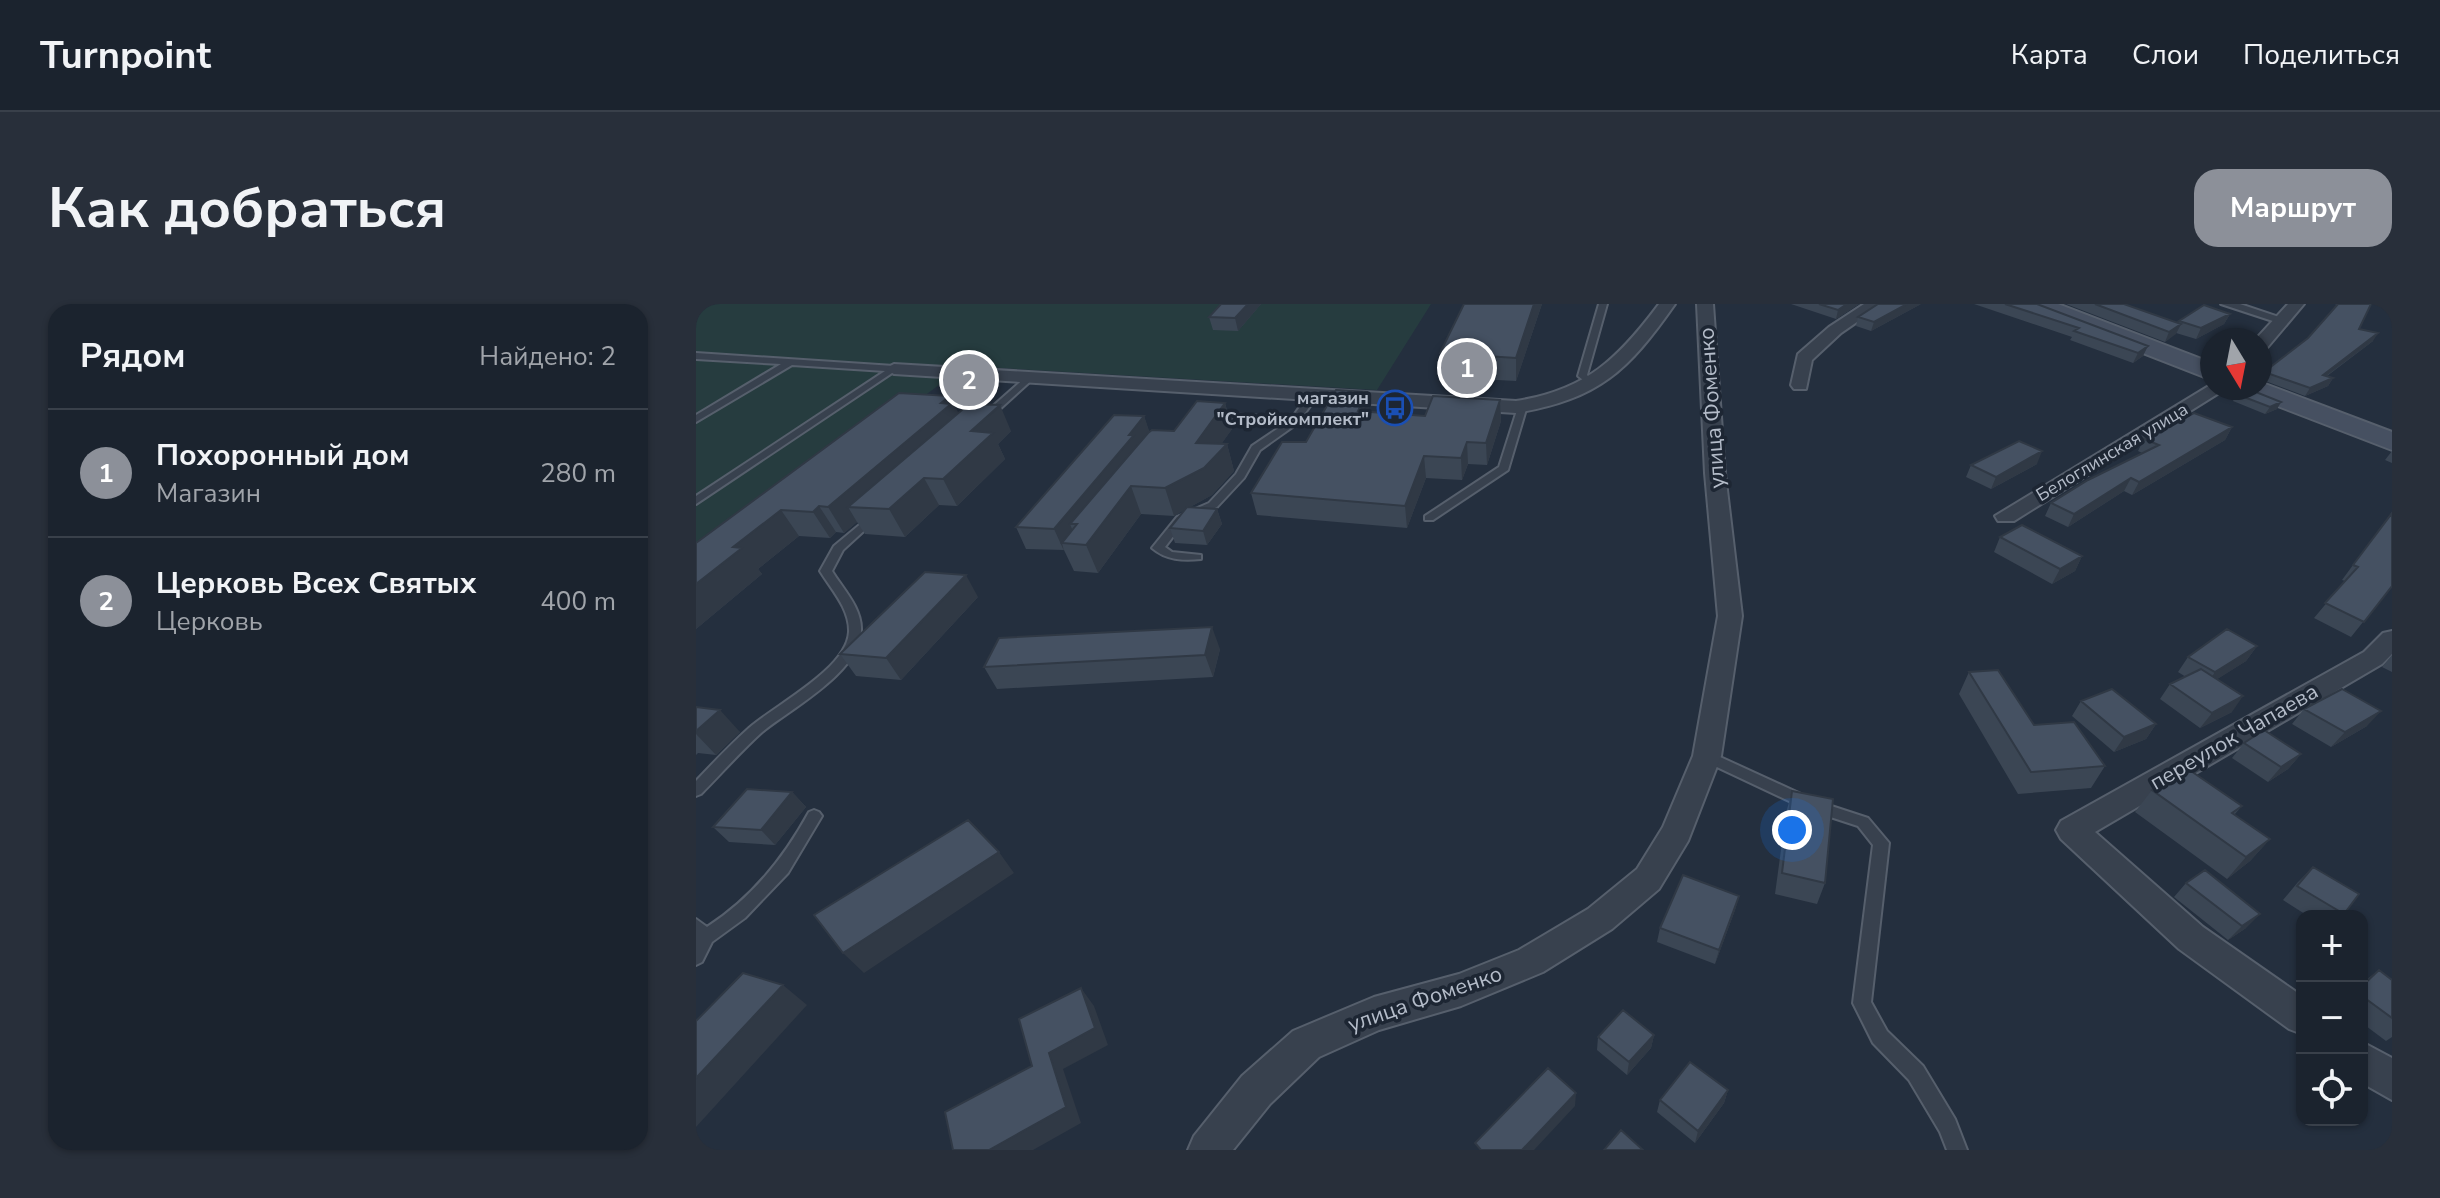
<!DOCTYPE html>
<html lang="ru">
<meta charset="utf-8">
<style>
:root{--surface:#1b232e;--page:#282f3a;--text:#f1f3f6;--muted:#a0a4aa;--line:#39404a;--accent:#8c9099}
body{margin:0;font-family:"Nunito Sans",sans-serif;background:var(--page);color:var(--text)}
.controls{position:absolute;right:24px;bottom:24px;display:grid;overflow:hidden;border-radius:16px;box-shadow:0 2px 6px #0004}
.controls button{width:72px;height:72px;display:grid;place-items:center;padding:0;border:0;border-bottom:2px solid var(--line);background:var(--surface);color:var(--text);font:40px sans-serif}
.compass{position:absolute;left:1504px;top:24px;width:72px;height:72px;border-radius:50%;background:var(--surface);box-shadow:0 2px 6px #0004;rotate:170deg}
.you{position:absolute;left:1096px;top:526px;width:28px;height:28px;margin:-20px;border:6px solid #fff;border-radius:50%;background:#1a73e8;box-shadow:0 0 0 12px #1a73e833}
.badge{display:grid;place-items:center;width:52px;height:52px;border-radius:50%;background:var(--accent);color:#fff;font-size:26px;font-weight:700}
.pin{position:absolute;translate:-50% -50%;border:4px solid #fff;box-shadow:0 2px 8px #0006}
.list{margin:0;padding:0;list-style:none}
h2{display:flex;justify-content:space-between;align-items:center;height:104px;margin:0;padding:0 32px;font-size:34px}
h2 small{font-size:26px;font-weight:400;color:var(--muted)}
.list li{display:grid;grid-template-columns:52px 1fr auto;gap:24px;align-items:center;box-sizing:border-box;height:128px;padding:0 32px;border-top:2px solid var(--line)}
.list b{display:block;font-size:30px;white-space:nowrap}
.list p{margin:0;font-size:26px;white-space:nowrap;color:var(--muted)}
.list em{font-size:26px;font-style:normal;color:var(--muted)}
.icon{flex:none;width:44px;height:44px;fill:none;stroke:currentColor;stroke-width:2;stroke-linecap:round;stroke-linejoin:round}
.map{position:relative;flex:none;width:1696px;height:846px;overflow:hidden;border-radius:24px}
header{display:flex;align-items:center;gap:48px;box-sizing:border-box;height:112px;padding:0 40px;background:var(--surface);border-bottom:2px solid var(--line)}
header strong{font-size:38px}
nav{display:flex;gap:44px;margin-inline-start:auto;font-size:28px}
.intro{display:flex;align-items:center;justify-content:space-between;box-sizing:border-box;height:192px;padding:0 48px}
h1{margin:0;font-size:56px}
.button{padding:20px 36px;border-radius:24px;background:var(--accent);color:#fff;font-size:28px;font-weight:700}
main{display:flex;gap:48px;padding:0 48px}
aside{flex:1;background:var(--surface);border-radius:24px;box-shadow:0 2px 6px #0004}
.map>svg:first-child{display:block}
</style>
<header>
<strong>Turnpoint</strong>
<nav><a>Карта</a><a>Слои</a><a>Поделиться</a></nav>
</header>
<div class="intro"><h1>Как добраться</h1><a class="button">Маршрут</a></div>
<main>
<aside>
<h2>Рядом<small>Найдено: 2</small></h2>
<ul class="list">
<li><span class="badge">1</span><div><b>Похоронный дом</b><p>Магазин</p></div><em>280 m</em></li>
<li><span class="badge">2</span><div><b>Церковь Всех Святых</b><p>Церковь</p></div><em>400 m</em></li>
</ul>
</aside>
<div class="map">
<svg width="1696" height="846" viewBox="0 0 1696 846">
<rect width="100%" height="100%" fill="#242f3e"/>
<path fill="#263c3f" d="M0,0H735L681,86L269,62L0,259Z"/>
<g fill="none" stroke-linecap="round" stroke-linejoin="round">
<g stroke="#565f6c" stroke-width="4">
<path id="service" d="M903,0H911L891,71L900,80L896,83L882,72Z
M0,49L198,62L202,65L0,200V192L189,67L96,61L0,118V111L85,60L0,55Z
M331,72L338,74L294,114H288V110Z
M616,89L621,92L602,119L564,146L548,174L521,203L489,217L469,243L476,248L505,251V255C487,257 470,256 456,244L481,213L513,199L540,170L556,142L590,119L523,114L520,113V109L596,114L613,90Z
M823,100L831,102L812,166L737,216H729V212L803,163Z
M179,208L183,209V213L147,246L136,267C147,285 166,304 165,326C165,368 94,405 65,429C44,448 25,470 5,490L0,492V477C17,459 34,441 53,424C79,401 151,365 153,328C154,305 135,285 124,267L138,242Z
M1011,447L1120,497L1172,514L1193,539L1175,698L1191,727L1227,762L1259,815L1271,846H1251L1244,828L1213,776L1177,739L1157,699L1177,541L1162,522L1110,505L1006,456L1004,452L1006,448Z
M118,506L123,508L126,512L92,569L49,614L16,638L6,658L0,661V615L11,623C56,594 88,554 113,508Z"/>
</g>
<g stroke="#565f6c" stroke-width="4">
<path id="pedestrian" d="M1525,0H1544L1592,16L1586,20Z"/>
</g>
<g stroke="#565f6c" stroke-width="4">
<path id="minor" d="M963,0H979C932,67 903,95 820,109L198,70L189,65L198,60L820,97C890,86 922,55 963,0Z
M1001,0H1017L1029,169L1046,312L1025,452L992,537L963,585L916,625L847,668L765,702L683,726L623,753L574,800L537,846H492L498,832L546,772L597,727L678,693L763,670L823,646L892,605L941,565L967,523L997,452L1022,312L1009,169Z
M1168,0H1187L1145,29L1116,56L1110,85H1098L1095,81L1102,50L1133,23Z
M1592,0H1608L1570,45L1564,46V36H1559Z
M1516,80V84H1531L1318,217H1302L1299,212Z
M1696,327V350L1686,360L1399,528L1507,623L1606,692V730L1593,725L1483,645L1365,535L1360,526L1365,517L1668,348L1687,329Z
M1666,738L1696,754V796L1666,779Z"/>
</g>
<g stroke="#565f6c" stroke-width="4">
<path id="secondary" d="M1331,0H1362L1516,59V76L1334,5Z
M1564,78L1696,128V146L1548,89L1544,84H1564Z"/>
</g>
<use href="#service" fill="#38414e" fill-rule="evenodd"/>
<use href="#pedestrian" fill="#38414e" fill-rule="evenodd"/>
<use href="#minor" fill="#38414e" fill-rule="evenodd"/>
<use href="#secondary" fill="#465061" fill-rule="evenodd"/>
</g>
<path fill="#3b4654" d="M525,0H565L542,27L517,26L513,13Z
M768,0H846L820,77L746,73L744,49Z
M1095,0H1163L1140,15Z
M1225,0L1175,27L1160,22L1162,13Z
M1278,0H1341L1447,52L1437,59L1374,36L1376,33Z
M1370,0H1428L1482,19L1483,17L1534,10L1528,20L1500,35L1480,29L1469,38Z
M1639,0H1675L1663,25L1677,37L1631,72L1637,74L1632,82L1609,92L1564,75L1568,68L1612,34L1641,1Z
M1540,90L1585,98L1581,105L1569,110L1537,97Z
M804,96L805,117L791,161L772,160L766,176L730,174L711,224L561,211L555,189L610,138L674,108L729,112Z
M529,99L536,125L525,140H531L538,167L516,191L494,203L521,205L526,220L511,241L479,239L474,224L488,206L478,212L445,210L402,269L378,267L368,246L330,245L320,223L448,112L453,128L478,127Z
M262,109L315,127L302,140L309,155L261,202L243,201L209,233L169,230L161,218L148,229L140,228L134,234L103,232L62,265L66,270L0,325V239Z
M1536,123L1529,136L1436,191L1428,187L1372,223L1349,212L1355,199L1446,149L1442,147L1448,135Z
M1696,147V159L1689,156Z
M1341,160L1295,185L1270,173L1275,161Z
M1696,208V282L1655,333L1618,314L1649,277L1646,276Z
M1304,233L1386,252L1379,267L1356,280L1298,248Z
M282,293L205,376L160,372L144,350Z
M1561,342L1550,357L1521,375L1536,408L1504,424L1464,395L1474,380L1490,373L1482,368L1492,353Z
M524,345L517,373L301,385L288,363Z
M1696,351V368L1686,363Z
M1273,368L1338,421L1409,462L1395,484L1322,490L1263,390Z
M1385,397L1460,420L1450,435L1418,448L1376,412Z
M0,403L44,428L20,451L2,449L0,451Z
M1608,405L1671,422L1635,443L1596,420Z
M1548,439L1605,450L1592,465L1572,478L1536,454Z
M1456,486L1546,502L1538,511L1574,535L1554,557L1531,575L1439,508Z
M1096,487L1129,579L1121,600L1079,590L1090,509Z
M96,488L110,503L79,541L33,538L17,523Z
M1617,563L1648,610L1646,612H1612L1587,596L1602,578Z
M1490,579L1550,624L1532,636L1478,593Z
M1043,592L1039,606L1019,660L961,638L964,624Z
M1683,666L1696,676V733L1690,737L1666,719V679Z
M958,731L955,744L931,771L901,746L902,733Z
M1032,786L1028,799L999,839L961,808L964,796Z"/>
<path fill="#303945" d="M552,0H565L542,27L539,14Z
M838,0H846L820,77V54Z
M1151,0H1163L1140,15L1142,6Z
M1211,0H1225L1175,27L1178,18Z
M1534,10L1528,20L1500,35L1505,24Z
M1485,20L1480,30L1469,38L1473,28Z
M1682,29L1677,37L1622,78L1627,71Z
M1452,42L1447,52L1437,59L1442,49Z
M1637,74L1632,82L1609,92L1614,84Z
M671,88L674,109L662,107Z
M254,92L266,116L152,203L161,218L148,229L132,203Z
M804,96L805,117L791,161L790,139Z
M1585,98L1581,105L1569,110L1574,103Z
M529,99L536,125L510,162L531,140L538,167L516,191L478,212L469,184Z
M304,101L315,127L302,140L309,155L261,202L247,175L275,127Z
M448,112L455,132L381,220H374L379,232L366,239L368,247L358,225Z
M1536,123L1529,136L1436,191L1443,178Z
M771,138L772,160L766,176L765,154Z
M1346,147L1341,160L1295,185L1300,173Z
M728,152L730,174L711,224L709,202Z
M228,174L243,201L209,233L193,205Z
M1435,174L1428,187L1372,223L1378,210Z
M435,182L445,210L402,269L390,241Z
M123,202L140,228L134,234L117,208Z
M521,205L526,220L511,241L507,227Z
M85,206L103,232L62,265L66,270L0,325V280L37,243Z
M1386,252L1379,267L1356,280L1364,265Z
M270,271L282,293L205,376L190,354Z
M516,323L524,345L517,373L509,351Z
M1561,342L1550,357L1509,383L1519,368Z
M1547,392L1536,408L1504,424L1516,409Z
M24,406L44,428L20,451L0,430V427Z
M1685,407L1671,422L1635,443L1649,428Z
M1460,420L1450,435L1418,448L1428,433Z
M1605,450L1592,465L1572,478L1585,463Z
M96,488L110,503L79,541L65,526Z
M1574,535L1554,557L1531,575L1550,553Z
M303,548L318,569L168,669L147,649Z
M1043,592L1039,606L1019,660L1023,646Z
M1564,610L1550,624L1532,636L1546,622Z
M87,681L111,701L0,823V774Z
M385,684L398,702L412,741L367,765L385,819L337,846H293L353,749Z
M958,731L955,744L931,771L933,758Z
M1032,786L1028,799L999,839L1002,827Z
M880,789L879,802L838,846H826Z"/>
<path fill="#455162" stroke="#303945" stroke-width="2" d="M525,0H552L539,14L513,13Z
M768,0H838L820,54L744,49Z
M1123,0H1151L1142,6Z
M1182,0H1211L1178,18L1162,13Z
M1309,0H1341L1452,42L1442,49L1378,27L1383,24Z
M1399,0H1428L1485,20L1473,28Z
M1642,0H1675L1663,25L1682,29L1627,71L1637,74L1614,84L1568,68L1612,34Z
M1508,1L1534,10L1505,24L1483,17Z
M1548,84H1550L1585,98L1574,103L1540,90Z
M640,86L671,88L662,107L729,112L737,92L804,96L790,139L771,138L765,154L728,152L709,202L555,189L586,138H610Z
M203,89L254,92L245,99L255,100L132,203L123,202L117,208L85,206L37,243L46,244L0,280V239Z
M501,97L529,99L500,139L531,140L508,164L469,184L435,182L390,241L366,239L381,220H374L452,129L456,126L478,127Z
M273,100L304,101L275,127L297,129L247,175L228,174L193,205L152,203Z
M1498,109L1536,123L1443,178L1435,174L1378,210L1355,199L1392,176L1463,141L1448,135Z
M418,111L448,112L433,131H438L358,225L320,223Z
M1323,137L1346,147L1300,173L1275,161Z
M491,203L521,205L507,227L474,224Z
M1696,209V282L1668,318L1629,299L1662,263L1657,261Z
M1326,221L1386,252L1364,265L1304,233Z
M229,268L270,271L190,354L144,350Z
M516,323L509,351L288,363L303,334Z
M1531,325L1561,342L1519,368L1492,353Z
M1505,365L1547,392L1516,409L1474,380Z
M1302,366L1338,421L1378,418L1409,462L1335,468L1273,368Z
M1416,385L1460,420L1428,433L1385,397Z
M1646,385L1685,407L1649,428L1608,405Z
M0,403L24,406L0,427Z
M1568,426L1605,450L1585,463L1548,439Z
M1492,465L1546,502L1536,509L1574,535L1550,553L1456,486Z
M51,485L96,488L65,526L17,523Z
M1096,487L1137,495L1129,579L1086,569Z
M272,516L303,548L147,649L118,611Z
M1617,563L1663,590L1648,610L1601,582Z
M1509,566L1564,610L1546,622L1490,579Z
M987,571L1043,592L1023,646L964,624Z
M1683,666L1696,676V714L1666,692V682Z
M47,669L87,681L0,774V717Z
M385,684L399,724L353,749L370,803L293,846H257L249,808L336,762L323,715Z
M927,706L958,731L933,758L902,733Z
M994,758L1032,786L1002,827L964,796Z
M852,764L880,789L826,846H785L779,839Z
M925,826L947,846H908Z"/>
<defs>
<g id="bus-ring" transform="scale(1.8)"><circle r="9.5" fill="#1d2633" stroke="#1a4fb4" stroke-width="1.5"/><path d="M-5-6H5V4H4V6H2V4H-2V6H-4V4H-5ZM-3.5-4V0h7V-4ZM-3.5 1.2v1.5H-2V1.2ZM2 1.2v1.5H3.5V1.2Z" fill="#1a4fb4"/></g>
</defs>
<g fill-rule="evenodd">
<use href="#bus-ring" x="699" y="104"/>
</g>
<g text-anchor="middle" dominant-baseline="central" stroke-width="7" stroke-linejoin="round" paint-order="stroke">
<g font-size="18" font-weight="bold" fill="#b4bcc9" stroke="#1d2633" text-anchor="end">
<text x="673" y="94">магазин<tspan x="673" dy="21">"Стройкомплект"</tspan></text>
</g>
<g font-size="18" fill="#b4bcc9" stroke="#1d2633">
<text transform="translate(1416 148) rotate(-31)">Белоглинская улица</text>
</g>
<g font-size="22" fill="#b4bcc9" stroke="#1d2633">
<text transform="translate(1016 104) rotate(-94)">улица Фоменко</text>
<text transform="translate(1538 433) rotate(-30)">переулок Чапаева</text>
<text transform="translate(729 695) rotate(-19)">улица Фоменко</text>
</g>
</g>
</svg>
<div class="controls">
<button>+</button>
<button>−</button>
<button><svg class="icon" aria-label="locate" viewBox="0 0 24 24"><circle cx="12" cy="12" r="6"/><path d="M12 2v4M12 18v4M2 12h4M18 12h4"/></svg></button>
</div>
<svg class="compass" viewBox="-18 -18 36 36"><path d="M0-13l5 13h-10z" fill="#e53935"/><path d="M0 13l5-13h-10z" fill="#a0a4aa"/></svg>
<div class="you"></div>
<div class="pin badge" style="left:771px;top:64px">1</div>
<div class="pin badge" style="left:273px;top:76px">2</div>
</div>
</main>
